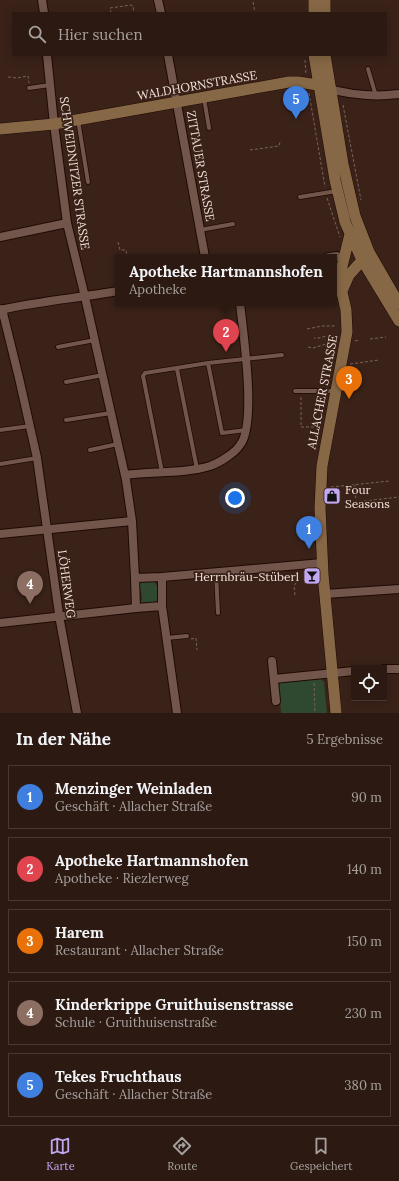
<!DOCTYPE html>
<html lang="de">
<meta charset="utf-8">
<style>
:root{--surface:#2c1a12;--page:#382720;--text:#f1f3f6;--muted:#a6a19f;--line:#483832;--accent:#c1a8f3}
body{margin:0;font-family:Lora,serif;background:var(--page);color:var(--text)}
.controls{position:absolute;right:12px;bottom:12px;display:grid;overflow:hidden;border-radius:0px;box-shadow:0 2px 10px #0003}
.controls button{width:36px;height:36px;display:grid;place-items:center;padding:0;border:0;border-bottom:1px solid var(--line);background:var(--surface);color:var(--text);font:20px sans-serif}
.you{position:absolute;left:235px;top:498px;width:14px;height:14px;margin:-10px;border:3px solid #fff;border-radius:50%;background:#1a73e8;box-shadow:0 0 0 6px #1a73e833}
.badge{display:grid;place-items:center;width:26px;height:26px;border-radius:50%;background:var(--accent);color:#fff;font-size:13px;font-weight:700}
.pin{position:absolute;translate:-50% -33px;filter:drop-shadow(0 1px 2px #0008)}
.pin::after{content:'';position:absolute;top:21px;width:14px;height:12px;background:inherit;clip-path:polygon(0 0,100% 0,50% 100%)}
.popup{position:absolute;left:115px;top:254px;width:222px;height:52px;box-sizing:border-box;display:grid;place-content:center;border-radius:0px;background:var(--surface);filter:drop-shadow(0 1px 3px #0005);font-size:13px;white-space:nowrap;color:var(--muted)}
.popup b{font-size:15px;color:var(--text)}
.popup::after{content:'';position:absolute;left:50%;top:100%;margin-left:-8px;border:8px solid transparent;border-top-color:var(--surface)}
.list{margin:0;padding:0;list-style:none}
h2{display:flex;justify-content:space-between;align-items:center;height:52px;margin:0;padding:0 16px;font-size:17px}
h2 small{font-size:13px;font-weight:400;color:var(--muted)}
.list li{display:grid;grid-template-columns:26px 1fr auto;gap:12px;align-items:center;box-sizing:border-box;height:64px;margin:0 8px 8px;padding:0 8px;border:1px solid var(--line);border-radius:0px}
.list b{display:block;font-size:15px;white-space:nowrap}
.list p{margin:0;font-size:13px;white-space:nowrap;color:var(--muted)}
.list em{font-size:13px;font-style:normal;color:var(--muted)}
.icon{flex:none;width:22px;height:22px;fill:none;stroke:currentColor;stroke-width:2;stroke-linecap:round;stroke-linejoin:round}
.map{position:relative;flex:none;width:399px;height:713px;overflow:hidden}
.search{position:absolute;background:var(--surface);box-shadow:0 2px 10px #0003;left:12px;right:12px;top:12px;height:44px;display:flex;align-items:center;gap:10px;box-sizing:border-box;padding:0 14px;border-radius:0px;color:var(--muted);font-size:15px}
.sheet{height:412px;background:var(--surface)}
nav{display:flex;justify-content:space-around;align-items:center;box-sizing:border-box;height:56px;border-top:1px solid var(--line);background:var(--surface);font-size:11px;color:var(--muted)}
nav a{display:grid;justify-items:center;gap:2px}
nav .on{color:var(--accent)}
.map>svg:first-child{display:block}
</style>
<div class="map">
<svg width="399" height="713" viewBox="0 0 399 713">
<rect width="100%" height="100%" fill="#3a2218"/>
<path fill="#2f4830" d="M151,580L154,581L157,586L158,600L154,603L141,604V601L142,599L141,591L140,589L139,582Z
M321,679L324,682L327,713H281L279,687L280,683L283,682Z"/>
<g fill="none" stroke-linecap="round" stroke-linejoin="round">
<g stroke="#200a04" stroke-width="5.5">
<path id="lane" d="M368,69L376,96
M29,88L50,85
M204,98L209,128
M78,120L88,182
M300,197L337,191
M200,230L233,224
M58,347L95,340
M208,363L222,433L246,430
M177,369L197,469
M66,382L103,375
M295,391H336
M66,420L111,413
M0,430L30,426
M90,450L118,444
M0,464L37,458
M162,472L143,376L145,373L208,363L282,355
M216,572L218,613
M167,638L187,636"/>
</g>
<g stroke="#200a04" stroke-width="10">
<path id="street" d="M42,0L44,13
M158,0L161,13
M47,55L54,124L67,223L85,297L126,480L132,521L135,578
M168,55L205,257
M326,88C350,95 375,97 399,94
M0,237L67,223
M329,257L337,256L343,259
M2,309L19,378L37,458L60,621L77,713
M0,310C39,301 79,298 118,291
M125,475C152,471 184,474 210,466C219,463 235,453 240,445C257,424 243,332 240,303
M0,534L132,521
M162,577L322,563
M325,594L399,589
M162,606L136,608L135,578L162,577V606L177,713
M0,623L136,608
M272,661L276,701
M384,669H399
M274,679L354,671"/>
</g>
<g stroke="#200a04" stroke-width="12">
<path id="secondary" d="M314,13V0
M325,13V0
M314,55L335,180L345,222L362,260L399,321
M325,55L343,164L355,216L369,252L399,304
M0,129L54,124L289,82H298L318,85
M342,291L349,275L366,256
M336,713L323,574L320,508L322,466L347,332L346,310L339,279L350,234"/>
</g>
<path stroke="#78625a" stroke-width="1" stroke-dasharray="3 2" stroke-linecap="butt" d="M253,2L255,13
M111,13L110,8L131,5L133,6L134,13
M305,60L306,74
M8,77L17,78L28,76L29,83
M309,93L325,187
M343,105L361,200
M250,150L279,146L280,142
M327,198L340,237
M118,242L120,250H126L127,257
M307,329L322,326H334V324
M370,339L386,337
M355,341L360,340
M308,347L313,348L333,342L332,335C326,335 321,339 314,338
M350,364L379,360
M301,397V427H320
M355,485L356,502L399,497
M331,487L390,481
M295,595L294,586L298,580V573
M191,639L196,638L197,650
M314,683L315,713"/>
<use href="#lane" stroke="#72564b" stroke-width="4"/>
<use href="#street" stroke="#72564b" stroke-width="8"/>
<use href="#secondary" stroke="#876846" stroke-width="11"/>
</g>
<defs>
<g id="shop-square" transform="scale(0.9)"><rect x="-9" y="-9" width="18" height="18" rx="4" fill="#c1a8f3" stroke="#3a2218"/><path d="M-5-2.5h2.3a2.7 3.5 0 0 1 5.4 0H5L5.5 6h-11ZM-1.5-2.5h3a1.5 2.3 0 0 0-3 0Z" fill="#111"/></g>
<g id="bar-square" transform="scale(0.9)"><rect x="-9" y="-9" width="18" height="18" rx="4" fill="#c1a8f3" stroke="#3a2218"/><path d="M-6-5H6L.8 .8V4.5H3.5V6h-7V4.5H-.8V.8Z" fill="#111"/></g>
</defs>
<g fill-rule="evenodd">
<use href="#shop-square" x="332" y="496"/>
<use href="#bar-square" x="312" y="576"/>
</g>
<g text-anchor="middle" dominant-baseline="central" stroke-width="3.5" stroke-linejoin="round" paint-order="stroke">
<g font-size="12" fill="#f2e1db" stroke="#3a2218">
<text transform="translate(197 85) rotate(-10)">WALDHORNSTRASSE</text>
<text transform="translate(201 166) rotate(80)">ZITTAUER STRASSE</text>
<text transform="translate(75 173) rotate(82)">SCHWEIDNITZER STRASSE</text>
<text transform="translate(322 392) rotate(-79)">ALLACHER STRASSE</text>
<text transform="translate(67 584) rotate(82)">LÖHERWEG</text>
</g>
<g font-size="12" fill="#f2e1db" stroke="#3a2218" text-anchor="start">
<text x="345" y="489">Four<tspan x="345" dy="14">Seasons</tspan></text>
<text x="299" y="576" text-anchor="end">Herrnbräu-Stüberl</text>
</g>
</g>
</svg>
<div class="controls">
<button><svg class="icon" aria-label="locate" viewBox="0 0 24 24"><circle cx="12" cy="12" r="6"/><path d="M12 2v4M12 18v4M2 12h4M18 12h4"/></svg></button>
</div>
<div class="you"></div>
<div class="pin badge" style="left:309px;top:549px;background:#3f7fe0">1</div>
<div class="pin badge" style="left:226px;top:352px;background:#e0444e">2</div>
<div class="popup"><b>Apotheke Hartmannshofen</b>Apotheke</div>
<div class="pin badge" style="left:349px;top:399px;background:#e8710a">3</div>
<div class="pin badge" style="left:30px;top:604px;background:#8d6e63">4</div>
<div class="pin badge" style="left:296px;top:119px;background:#3f7fe0">5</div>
<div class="search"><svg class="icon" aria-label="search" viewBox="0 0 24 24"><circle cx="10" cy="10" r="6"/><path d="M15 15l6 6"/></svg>Hier suchen</div>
</div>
<section class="sheet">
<h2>In der Nähe<small>5 Ergebnisse</small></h2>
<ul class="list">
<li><span class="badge" style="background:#3f7fe0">1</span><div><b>Menzinger Weinladen</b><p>Geschäft · Allacher Straße</p></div><em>90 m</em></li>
<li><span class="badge" style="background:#e0444e">2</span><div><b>Apotheke Hartmannshofen</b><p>Apotheke · Riezlerweg</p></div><em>140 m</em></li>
<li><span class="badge" style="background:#e8710a">3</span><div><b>Harem</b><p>Restaurant · Allacher Straße</p></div><em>150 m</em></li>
<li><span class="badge" style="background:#8d6e63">4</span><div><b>Kinderkrippe Gruithuisenstrasse</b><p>Schule · Gruithuisenstraße</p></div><em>230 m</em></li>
<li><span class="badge" style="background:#3f7fe0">5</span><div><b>Tekes Fruchthaus</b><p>Geschäft · Allacher Straße</p></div><em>380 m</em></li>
</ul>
</section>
<nav>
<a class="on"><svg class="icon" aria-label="map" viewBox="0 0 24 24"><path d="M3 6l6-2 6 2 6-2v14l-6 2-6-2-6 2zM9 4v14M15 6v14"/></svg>Karte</a>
<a><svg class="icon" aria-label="directions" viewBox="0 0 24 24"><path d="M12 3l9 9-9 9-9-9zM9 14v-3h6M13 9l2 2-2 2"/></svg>Route</a>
<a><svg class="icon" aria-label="saved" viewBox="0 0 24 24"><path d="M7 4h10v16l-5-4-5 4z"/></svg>Gespeichert</a>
</nav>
